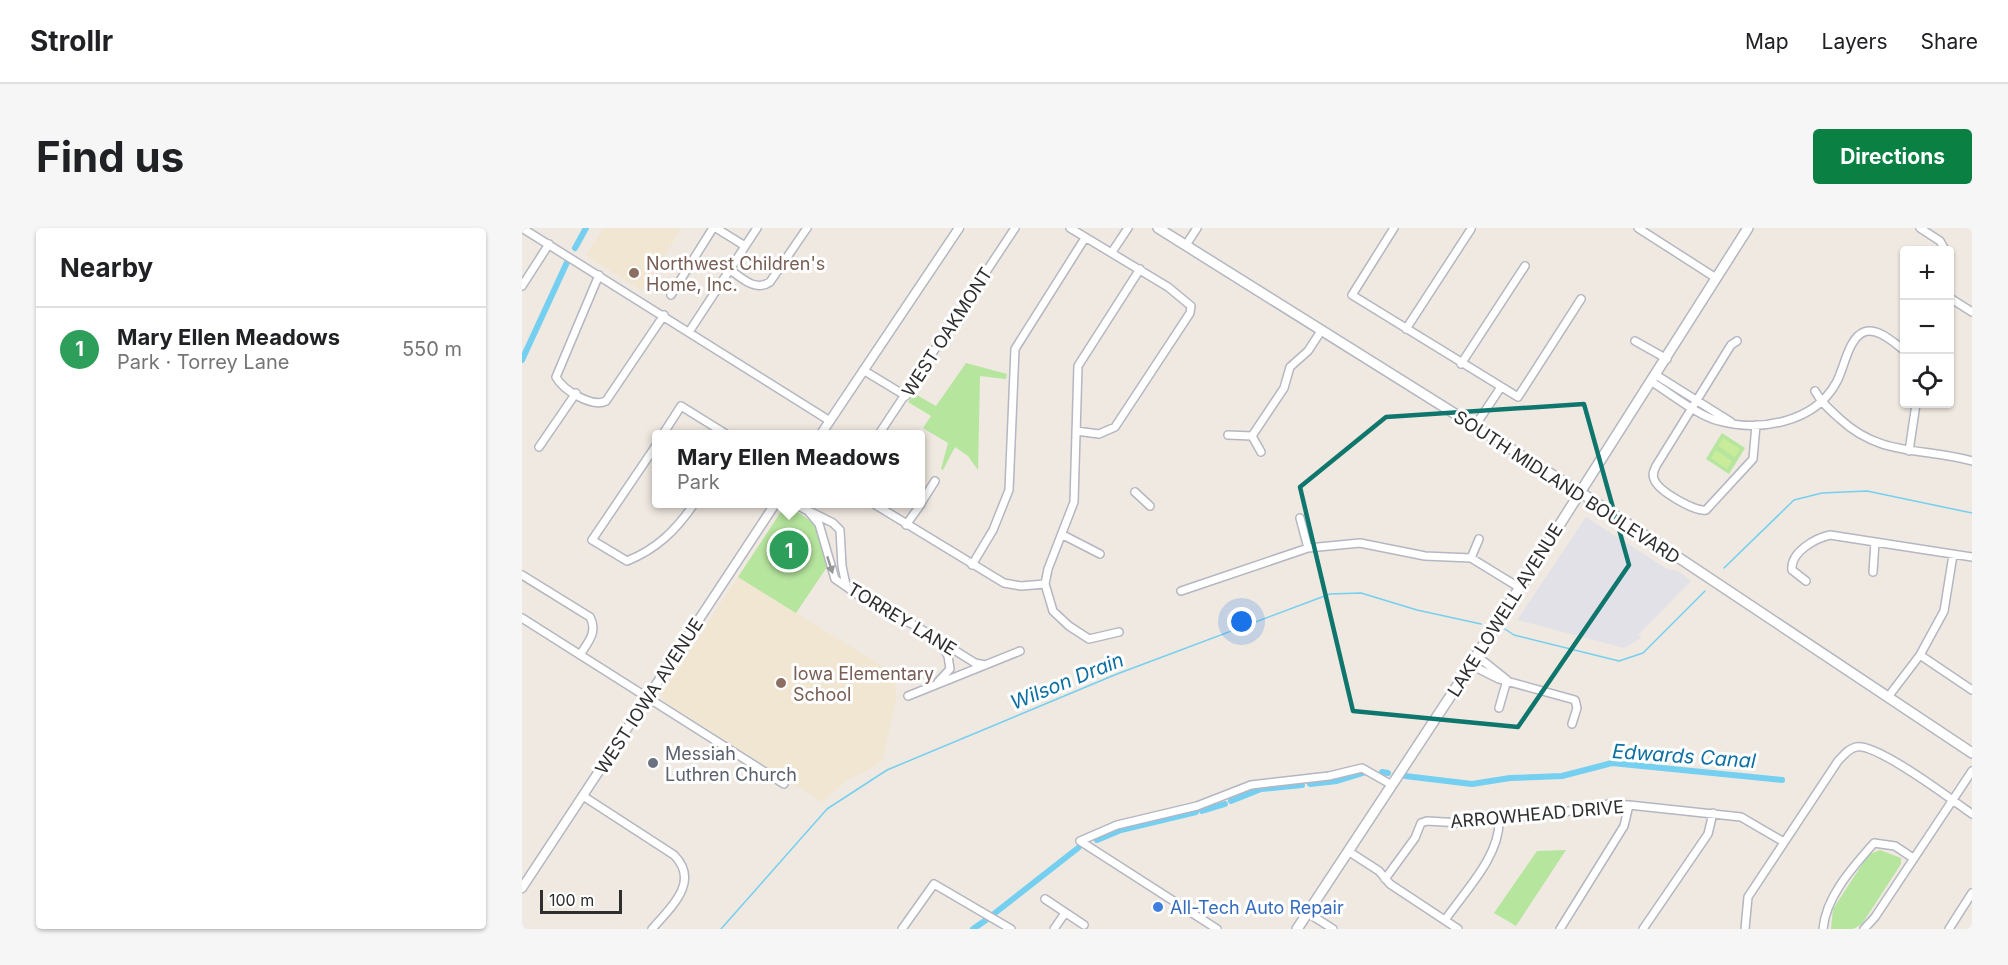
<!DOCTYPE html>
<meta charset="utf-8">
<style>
:root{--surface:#fff;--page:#f6f6f6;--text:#202124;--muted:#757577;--line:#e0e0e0;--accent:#0b8043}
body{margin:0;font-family:Inter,sans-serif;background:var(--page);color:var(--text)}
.controls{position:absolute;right:18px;top:18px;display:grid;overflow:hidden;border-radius:6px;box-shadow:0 2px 4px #0004}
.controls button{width:54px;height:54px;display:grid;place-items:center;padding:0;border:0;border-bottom:2px solid var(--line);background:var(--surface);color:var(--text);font:30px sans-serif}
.scale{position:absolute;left:18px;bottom:15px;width:82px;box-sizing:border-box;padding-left:6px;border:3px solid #2e2e2e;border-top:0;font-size:16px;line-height:21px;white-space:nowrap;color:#2e2e2e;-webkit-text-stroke:4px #fff;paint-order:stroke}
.you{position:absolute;left:720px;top:394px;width:21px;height:21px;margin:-15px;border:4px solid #fff;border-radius:50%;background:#1a73e8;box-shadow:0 0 0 9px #1a73e833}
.badge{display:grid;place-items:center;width:39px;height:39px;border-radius:50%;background:var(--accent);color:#fff;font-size:20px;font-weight:700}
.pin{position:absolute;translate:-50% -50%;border:3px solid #fff;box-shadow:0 2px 6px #0006}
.popup{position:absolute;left:130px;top:202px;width:273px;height:78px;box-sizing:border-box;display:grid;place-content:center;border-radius:6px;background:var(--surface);filter:drop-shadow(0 2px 4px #0005);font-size:20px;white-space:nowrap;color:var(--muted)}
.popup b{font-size:22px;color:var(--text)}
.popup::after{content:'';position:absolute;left:50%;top:100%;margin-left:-12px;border:12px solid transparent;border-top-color:var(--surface)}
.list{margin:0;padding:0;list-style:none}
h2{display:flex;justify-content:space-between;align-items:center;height:78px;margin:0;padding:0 24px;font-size:26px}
h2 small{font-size:20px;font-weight:400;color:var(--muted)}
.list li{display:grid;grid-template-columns:39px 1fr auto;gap:18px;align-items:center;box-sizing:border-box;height:84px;padding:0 24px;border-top:2px solid var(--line)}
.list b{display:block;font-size:22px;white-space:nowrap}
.list p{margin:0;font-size:20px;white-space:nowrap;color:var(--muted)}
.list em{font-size:20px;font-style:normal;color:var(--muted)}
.icon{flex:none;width:33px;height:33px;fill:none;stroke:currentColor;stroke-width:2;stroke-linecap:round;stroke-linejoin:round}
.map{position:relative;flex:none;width:1450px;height:701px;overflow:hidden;border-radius:6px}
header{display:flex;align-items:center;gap:36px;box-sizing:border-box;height:84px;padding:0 30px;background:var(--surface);border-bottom:2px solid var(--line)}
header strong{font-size:28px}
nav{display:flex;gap:33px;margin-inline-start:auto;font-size:21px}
.intro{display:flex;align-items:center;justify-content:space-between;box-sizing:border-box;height:144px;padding:0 36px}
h1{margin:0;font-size:42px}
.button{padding:15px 27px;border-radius:6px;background:var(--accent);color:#fff;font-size:21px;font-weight:700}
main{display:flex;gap:36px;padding:0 36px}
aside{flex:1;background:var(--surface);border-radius:6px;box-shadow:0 2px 4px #0004}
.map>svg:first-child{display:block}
</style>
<header>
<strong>Strollr</strong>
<nav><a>Map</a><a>Layers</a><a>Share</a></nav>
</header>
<div class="intro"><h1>Find us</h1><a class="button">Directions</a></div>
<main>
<aside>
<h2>Nearby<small></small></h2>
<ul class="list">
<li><span class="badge" style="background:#2e9e5b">1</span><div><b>Mary Ellen Meadows</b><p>Park · Torrey Lane</p></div><em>550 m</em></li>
</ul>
</aside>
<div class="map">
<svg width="1450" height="701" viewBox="0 0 1450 701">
<rect width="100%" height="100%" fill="#efe9e1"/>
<path fill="#e3e1e8" d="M1064,289L1145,341L1156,343L1169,353L1116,407L1120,410L1102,420L995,392Z"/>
<path fill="#f0e6d1" d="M81,0H160L120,63L64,27Z
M216,349L373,446L374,470L361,532L348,541L327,551L300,574L140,472V465Z"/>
<path fill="#b6e59e" d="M444,135L485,146L484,151L458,148L456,242L446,228L433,219L421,242L419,241L426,215L401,200L409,188L386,174L393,166L414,178Z
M1200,205L1223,220L1207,246L1184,231Z
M264,276L293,296L305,339L274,385L216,349Z
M1044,622L994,698L972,685L1015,623Z
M1358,622L1379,630V636L1340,696L1331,701H1309L1311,681L1343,632L1348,626Z"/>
<path fill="#c9ec9a" d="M1201,210L1218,221L1213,229L1196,218Z
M1194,222L1210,233L1205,241L1189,230Z"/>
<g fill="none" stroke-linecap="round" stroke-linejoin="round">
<path stroke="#75cff0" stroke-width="1.5" d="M1202,340L1272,272L1300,265L1345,263L1450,285
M983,401L992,407L1097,433L1121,425L1183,363
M199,701L305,581L365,542L595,446L808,366L839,365L895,382L959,396"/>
<path stroke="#75cff0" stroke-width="6" d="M53,20L64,0
M0,132L47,30
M860,544L866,545
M883,548L950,556L988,550L1040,548L1090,535L1260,552
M788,556L815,553L841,545
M709,573L739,561L780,557
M680,583L703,576
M575,612L599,602L674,584
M473,685L556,620
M451,701L464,692"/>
<g stroke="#b4b7c1" stroke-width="10">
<path id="minor" d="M0,0L308,193
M194,0L223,18
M548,0L646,59L669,78L668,85L593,199L577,206L554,203
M872,0L830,67L996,169L1059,71
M1116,0L1194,50
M1398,0L1418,13L1423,22
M664,17L675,0
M590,24L606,0
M207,41C220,50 233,64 248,54L285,0
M77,47L34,149C41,162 70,180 84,173L142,87
M0,58L27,16
M149,67L191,0
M1428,70L1450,84
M884,101L949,1
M167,104L235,0
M1113,113L1145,131
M1215,113L1209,117L1134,238C1132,242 1130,246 1132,251C1136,263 1173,284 1184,282L1231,231L1234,197
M939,136L1003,38
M341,142L384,168
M1134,147L1209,194
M1130,154C1148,165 1176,188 1197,193C1237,204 1292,195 1314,155C1322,142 1326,110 1342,104C1356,99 1372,115 1382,122
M1293,163C1299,174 1308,182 1318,191C1359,229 1400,219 1450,233
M953,198L979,159
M141,206L159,178L204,206
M357,206L493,0
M706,207L730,208
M730,208L762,160L768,139L786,123L799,103
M730,208L739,224
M135,216L70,312L105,333C135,321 154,302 172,276
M17,219L54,165
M1387,223L1394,176
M613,264L628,278
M399,275L413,253
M273,276L286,283L297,296L313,351L349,376L394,398L453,435L463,437
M352,276L482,355L499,358L523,356
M289,284L311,295L318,302L320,338L324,357
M778,290L786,320
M384,297L399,276
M541,307L578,326
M949,330L957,311
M450,337L471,302L487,262L493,121L563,10
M1351,344L1353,314
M0,347L68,389C76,404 66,414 58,427
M1284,353L1270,342C1268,324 1294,310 1308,307L1450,329
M659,363L786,320L838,315L903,328L949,330L998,360
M0,390L262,556
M597,404L567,411L547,398L531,383L523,356L526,341L552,274L556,138L618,41
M1398,427L1450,462
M955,428L985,452
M949,437L977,451L1053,472L1055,480L1050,496
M416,454L428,441L426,428L418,415
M386,468L498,423
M1366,469L1398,427L1422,383L1431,327
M977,480L985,452
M61,568L152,627C179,654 148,680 130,701
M826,623L857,643L868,656L936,701
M863,651L893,610L899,595L905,593L939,595L1042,584L1087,576L1107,577L1219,589L1262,614
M523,671L562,697
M786,685L811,701
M923,692C943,663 979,627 977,591
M380,701L412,656L489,701
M532,701L543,685
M695,701L558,613L595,597L675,578L729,557L807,548L840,540L870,557
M1038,701L1102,598L1107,577
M1121,701L1186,606L1191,585
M1223,701L1226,669L1316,533C1322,527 1326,521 1334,519C1354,514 1430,572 1450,586
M1301,701C1304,668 1331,639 1352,615L1373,618L1391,630
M1342,701L1353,689L1450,543
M1427,701L1450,665"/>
</g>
<g stroke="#b4b7c1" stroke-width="11">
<path id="tertiary" d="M299,206L437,0
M0,660L253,276"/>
</g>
<g stroke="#b4b7c1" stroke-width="12">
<path id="secondary" d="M636,0L1058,264L1450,525
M775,701L939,452L1226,0"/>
</g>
<use href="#minor" stroke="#fff" stroke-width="7"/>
<use href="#tertiary" stroke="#fff" stroke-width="8"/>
<use href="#secondary" stroke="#fff" stroke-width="9"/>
</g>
<defs><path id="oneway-solid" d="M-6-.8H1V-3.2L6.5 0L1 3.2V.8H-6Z" transform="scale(1.5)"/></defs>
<use fill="#969696" href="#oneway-solid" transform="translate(308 337) rotate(72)"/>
<path fill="none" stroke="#0f766e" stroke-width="4.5" stroke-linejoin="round" d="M1062,176L1107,337L996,499L831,483L778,259L864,189Z"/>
<g fill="#8d6e63" stroke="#fff" stroke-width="2">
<circle cx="112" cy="45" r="6"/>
<circle cx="259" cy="455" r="6"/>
</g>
<circle fill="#6b7280" stroke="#fff" stroke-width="2" cx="131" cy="535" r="6"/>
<circle fill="#3f7fe0" stroke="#fff" stroke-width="2" cx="636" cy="679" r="6"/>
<g text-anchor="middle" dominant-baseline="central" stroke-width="6" stroke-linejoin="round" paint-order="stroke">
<g font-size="18" fill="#785e54" stroke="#fff" text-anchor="start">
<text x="124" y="35">Northwest Children's<tspan x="124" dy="21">Home, Inc.</tspan></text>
<text x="271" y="445">Iowa Elementary<tspan x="271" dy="21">School</tspan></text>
</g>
<g font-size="18" fill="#2e2e2e" stroke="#fff">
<text transform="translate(425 104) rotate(-57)">WEST OAKMONT</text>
<text transform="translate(1045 259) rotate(33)">SOUTH MIDLAND BOULEVARD</text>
<text transform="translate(983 382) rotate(-58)">LAKE LOWELL AVENUE</text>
<text transform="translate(380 391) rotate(31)">TORREY LANE</text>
<text transform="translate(127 468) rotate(-57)">WEST IOWA AVENUE</text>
<text transform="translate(1015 586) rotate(-5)">ARROWHEAD DRIVE</text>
</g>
<g font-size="18" fill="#5b616d" stroke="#fff" text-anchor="start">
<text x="143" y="525">Messiah<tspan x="143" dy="21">Luthren Church</tspan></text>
</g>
<g font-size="18" fill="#366cbe" stroke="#fff" text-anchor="start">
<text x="648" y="679">All-Tech Auto Repair</text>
</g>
<g font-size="20" font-style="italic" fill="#0d6fa3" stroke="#fff">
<text transform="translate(545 453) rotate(-22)">Wilson Drain</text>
<text transform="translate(1162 528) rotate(4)">Edwards Canal</text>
</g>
</g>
</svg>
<div class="controls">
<button>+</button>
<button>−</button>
<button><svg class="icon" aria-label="locate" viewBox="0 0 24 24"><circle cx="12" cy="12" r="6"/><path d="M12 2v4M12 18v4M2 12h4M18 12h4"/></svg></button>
</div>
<div class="scale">100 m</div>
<div class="you"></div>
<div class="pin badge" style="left:267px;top:322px;background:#2e9e5b">1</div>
<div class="popup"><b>Mary Ellen Meadows</b>Park</div>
</div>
</main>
